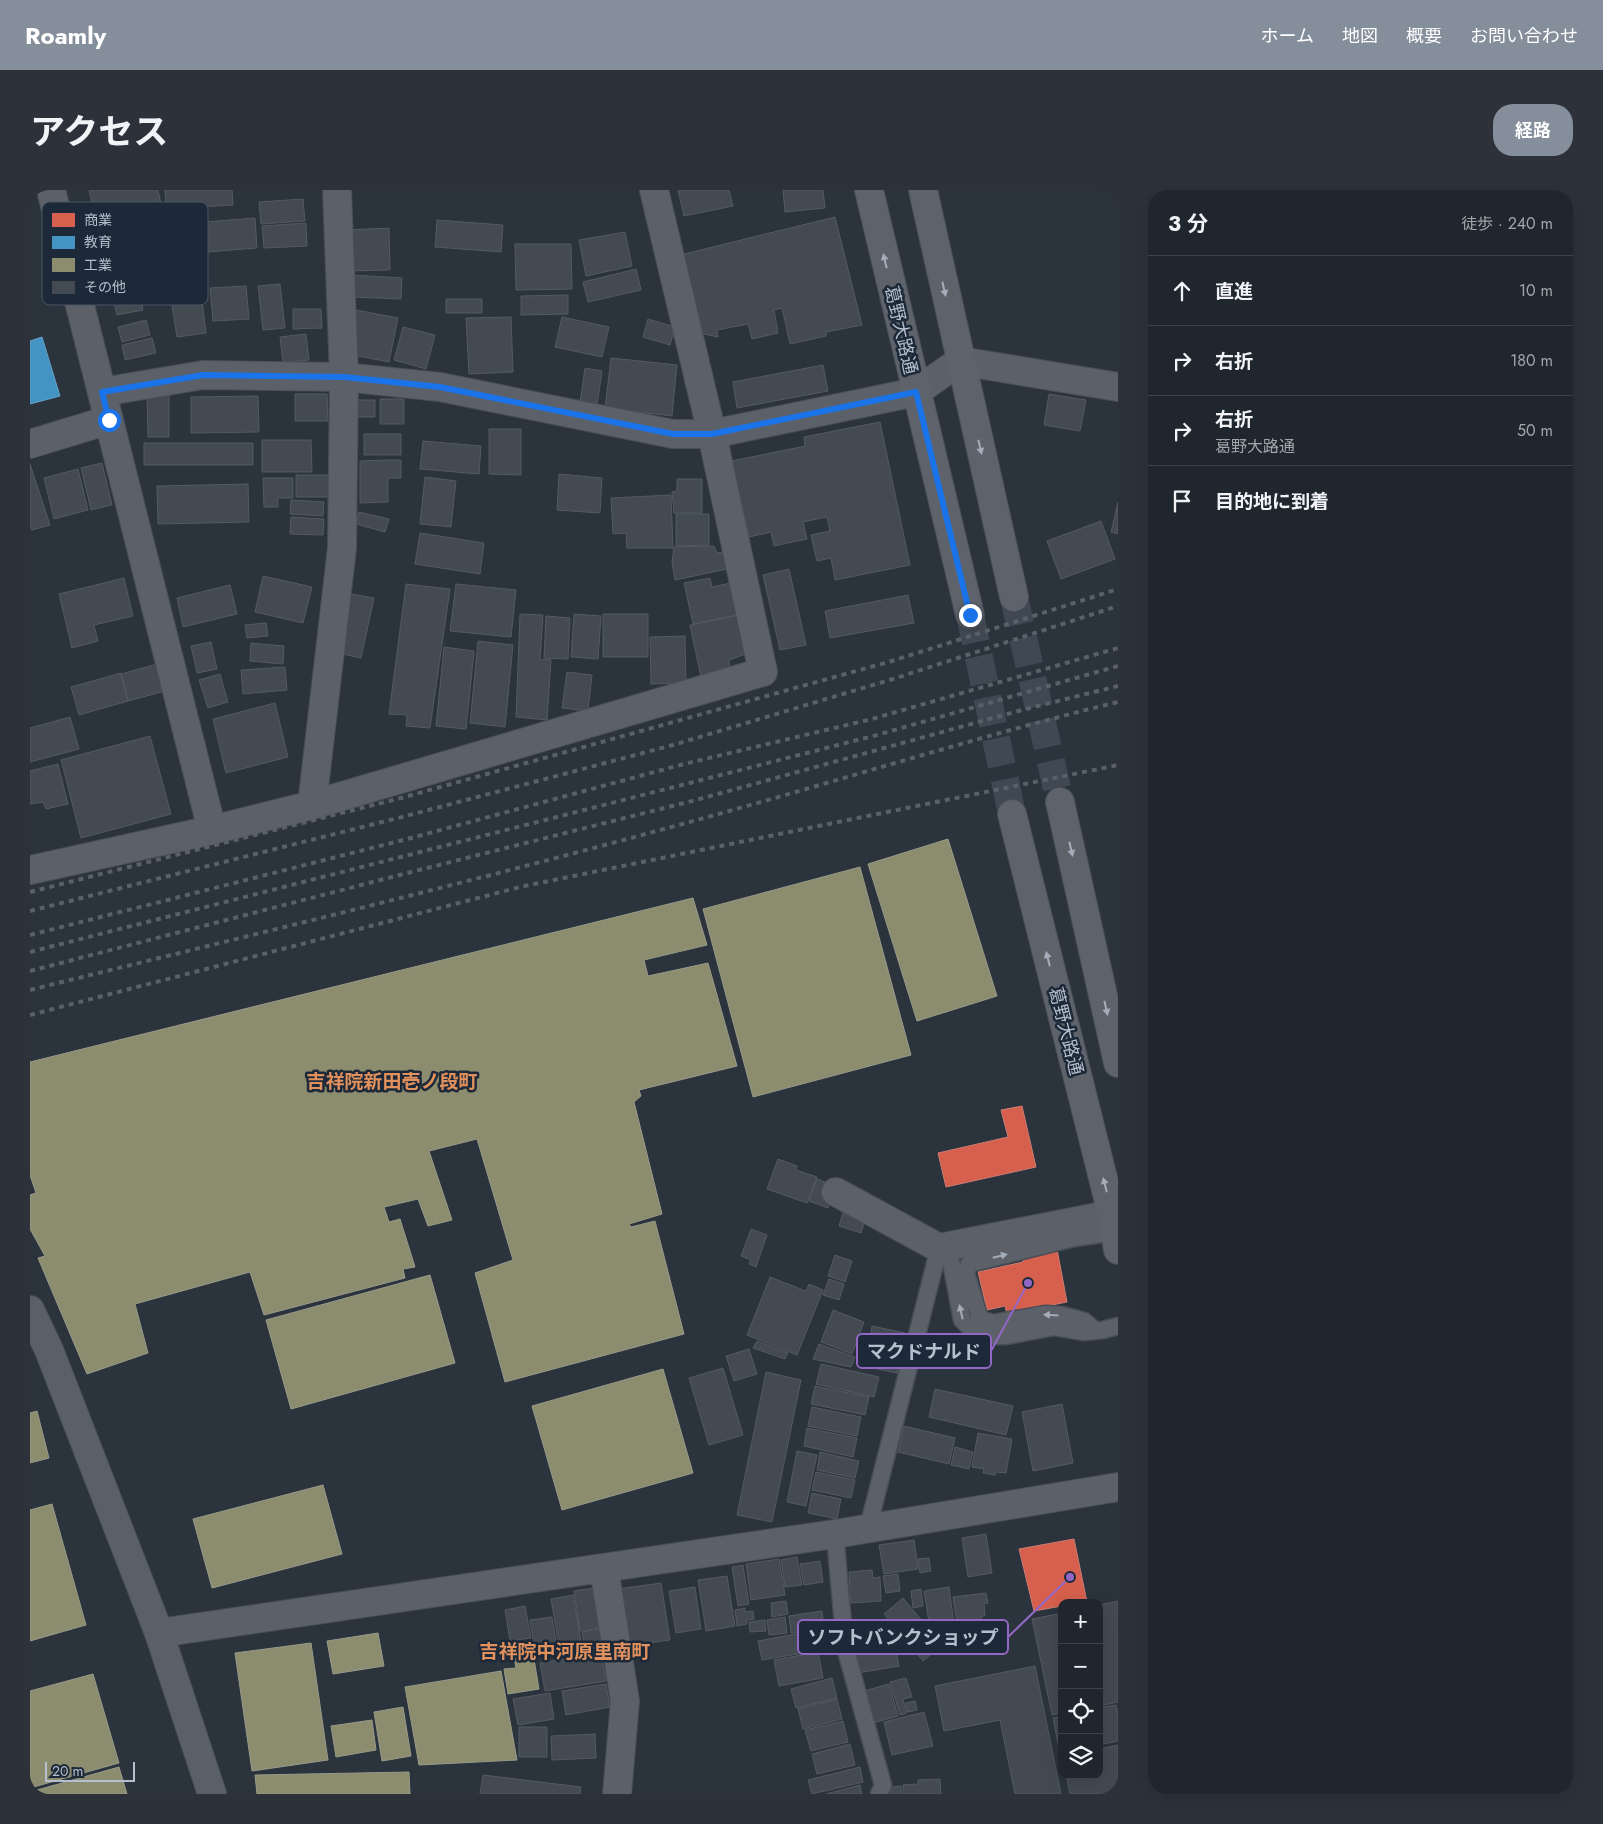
<!DOCTYPE html>
<html lang="ja">
<meta charset="utf-8">
<style>
:root{--surface:#20262e;--page:#2d323a;--text:#f1f3f6;--muted:#a2a5aa;--line:#3d434a;--accent:#858e9b}
body{margin:0;font-family:Jost,"Noto Sans JP",sans-serif;background:var(--page);color:var(--text)}
.controls{position:absolute;right:15px;bottom:15px;display:grid;overflow:hidden;border-radius:10px;box-shadow:0 5px 20px #0002}
.controls button{width:45px;height:45px;display:grid;place-items:center;padding:0;border:0;border-bottom:1px solid var(--line);background:var(--surface);color:var(--text);font:25px sans-serif}
.scale{position:absolute;left:15px;bottom:12px;width:90px;box-sizing:border-box;padding-left:5px;border:2px solid #b5bfcd;border-top:0;font-size:14px;line-height:18px;white-space:nowrap;color:#b5bfcd;-webkit-text-stroke:4px #1d2938;paint-order:stroke}
.stop{position:absolute;width:15px;height:15px;margin:-11px;border:4px solid #1a73e8;border-radius:50%;background:#fff}
.stop.end{background:#1a73e8;border-color:#fff;box-shadow:0 1px 5px #0008}
.list{margin:0;padding:0;list-style:none}
h2{display:flex;justify-content:space-between;align-items:center;height:65px;margin:0;padding:0 20px;font-size:21px}
h2 small{font-size:16px;font-weight:400;color:var(--muted)}
.list li{display:grid;grid-template-columns:32px 1fr auto;gap:15px;align-items:center;box-sizing:border-box;height:70px;padding:0 20px;border-top:1px solid var(--line)}
.list b{display:block;font-size:19px;white-space:nowrap}
.list p{margin:0;font-size:16px;white-space:nowrap;color:var(--muted)}
.list em{font-size:16px;font-style:normal;color:var(--muted)}
.icon{flex:none;width:28px;height:28px;fill:none;stroke:currentColor;stroke-width:2;stroke-linecap:round;stroke-linejoin:round}
.map{position:relative;flex:none;width:1088px;height:1604px;overflow:hidden;border-radius:20px}
header{display:flex;align-items:center;gap:30px;box-sizing:border-box;height:70px;padding:0 25px;background:var(--accent);color:#fff}
header strong{font-size:24px}
nav{display:flex;gap:28px;margin-inline-start:auto;font-size:18px}
.intro{display:flex;align-items:center;justify-content:space-between;box-sizing:border-box;height:120px;padding:0 30px}
h1{margin:0;font-size:35px}
.button{padding:12px 22px;border-radius:20px;background:var(--accent);color:#fff;font-size:18px;font-weight:700}
main{display:flex;gap:30px;padding:0 30px}
aside{flex:1;background:var(--surface);border-radius:20px;box-shadow:0 5px 20px #0002}
.map>svg:first-child{display:block}
</style>
<header>
<strong>Roamly</strong>
<nav><a>ホーム</a><a>地図</a><a>概要</a><a>お問い合わせ</a></nav>
</header>
<div class="intro"><h1>アクセス</h1><a class="button">経路</a></div>
<main>
<div class="map">
<svg width="1088" height="1604" viewBox="0 0 1088 1604">
<rect width="100%" height="100%" fill="#2b333d"/>
<path fill="#d6604d" stroke="#cc7c73" d="M992,916L1006,977L916,997L908,963L978,947L971,920Z
M1027,1059L1037,1112L977,1124L975,1116L957,1120L948,1082L993,1072L992,1067Z
M1044,1349L1057,1412L1032,1413V1416L1004,1421L989,1359Z"/>
<path fill="#4393c3" stroke="#65a0c6" d="M12,147L30,206L0,214V151Z"/>
<path fill="#8c8c6e" stroke="#989b8a" d="M918,649L967,806L887,831L838,674Z
M830,677L881,865L723,907L673,719Z
M663,708L677,755L614,770L618,786L678,773L707,876L609,900L611,906L604,912L632,1024L599,1034L601,1037L625,1031L654,1144L475,1192L445,1083L483,1070L447,949L399,961L422,1030L398,1036L388,1009L354,1017L359,1032L370,1029L385,1077L373,1079L375,1088L234,1125L220,1082L105,1114L118,1163L57,1184L8,1068L15,1066L0,1039V1005L6,1003L0,985V872Z
M400,1085L425,1173L261,1219L236,1130Z
M633,1179L663,1283L532,1320L502,1216Z
M7,1221L19,1268L0,1273V1223Z
M293,1295L312,1364L182,1398L163,1329Z
M22,1314L56,1435L0,1451V1320Z
M348,1443L354,1476L303,1484L297,1451Z
M281,1453L298,1570L222,1581L205,1463Z
M503,1463L509,1499L478,1504L474,1479L486,1478L484,1467Z
M471,1481L487,1570L389,1575L375,1497Z
M63,1484L89,1573L0,1598V1501Z
M373,1517L381,1566L352,1571L344,1522Z
M342,1530L346,1560L306,1567L301,1536Z
M89,1577L97,1604H0V1602Z
M379,1582L380,1604H227L225,1585Z"/>
<path fill="#434a52" stroke="#535a63" d="M59,0H128L135,33L70,47Z
M135,0H202L203,15L136,19Z
M648,0H699L703,16L654,26Z
M753,0H793L795,18L755,22Z
M273,9L275,31L231,34L229,12Z
M805,27L832,135L796,142V146L760,154L752,118L744,120L748,143L722,149L718,134L687,140L688,147L669,143L650,65Z
M225,28L227,58L177,62L174,32Z
M407,30L473,35L471,62L405,57Z
M276,33L277,56L234,58L232,36Z
M359,38L360,80L318,81L317,40Z
M595,42L602,76L556,86L549,50Z
M485,54H541L542,99L486,100Z
M606,79L611,100L558,112L553,92Z
M322,85L372,88L371,109L321,107Z
M250,94L255,138L233,140L228,96Z
M216,96L219,129L183,131L180,98Z
M109,99L113,120L87,125L82,104Z
M538,105V124L491,125V106Z
M416,109H452V123H416Z
M172,111L176,143L147,147L142,115Z
M263,119H291L292,138L263,139Z
M326,120L368,128L359,172L318,164Z
M481,127L483,182L439,184L436,128Z
M532,127L579,137L572,167L525,157Z
M618,129L645,137L640,155L613,147Z
M116,130L120,145L92,152L88,137Z
M373,137L405,145L396,179L364,170Z
M276,144L279,170L253,173L250,147Z
M122,148L126,163L95,170L92,155Z
M581,168L647,175L642,226L575,218Z
M793,175L798,201L707,218L703,192Z
M555,178L572,181L567,215L550,213Z
M265,204H297L298,231H265Z
M1019,204L1056,210L1050,241L1014,235Z
M117,205H139V247H118Z
M228,206L229,242L161,243V207Z
M350,209H374V234H350Z
M326,210H345V227H326Z
M850,232L880,375L805,390L801,368L787,371L781,345L800,341L797,327L773,332L777,349L744,356L741,342L719,347L702,271L775,256L774,247Z
M459,239H491V285L459,284Z
M334,244H371V265H334Z
M232,250H281L282,282H232Z
M393,251L451,256L449,284L390,279Z
M114,253H223V275H114Z
M357,270H371V288H358V312L330,313V271Z
M72,273L82,315L61,320L51,278Z
M0,274L20,335L2,340L0,335Z
M48,279L58,320L24,329L14,288Z
M529,284L572,288L570,323L527,320Z
M266,285H301V307H266Z
M395,287L426,291L421,337L390,334Z
M233,288H263V308H248V317H234Z
M647,289H672V323H644L642,302L647,301Z
M218,294L219,332L128,334L127,296Z
M641,305L643,358H597L596,343L583,344L581,308Z
M261,310L294,312L293,326L260,324Z
M1088,312V344L1081,342Z
M329,322L359,329L355,342L326,334Z
M646,324H679V355L646,356Z
M261,327L294,329L293,345L260,344Z
M1071,331L1085,369L1031,389L1017,351Z
M390,343L454,353L450,384L385,374Z
M684,356L687,363L694,362L697,379L645,390L642,373L644,357Z
M759,379L776,455L750,460L733,385Z
M233,386L282,397L273,433L225,422Z
M94,388L103,426L64,435L68,451L42,458L29,404Z
M680,388L682,397L701,393L708,425L663,434L654,393Z
M376,394L420,399L400,538L376,536L377,525L359,524Z
M426,394L486,400L481,447L420,441Z
M200,395L207,424L153,437L147,408Z
M316,403L344,408L331,468L304,462Z
M878,405L884,433L800,448L795,421Z
M490,424L513,425L510,469L521,470L517,530L486,527Z
M544,424L571,426L568,469L541,467Z
M573,424H618V467H573Z
M709,425L716,464L699,470L701,485L672,492L660,435Z
M516,426L540,428L538,469L514,468Z
M236,433L238,446L217,448L215,435Z
M655,446L656,493L621,494L620,447Z
M448,451L483,455L475,537L440,533Z
M181,452L187,479L167,483L161,456Z
M221,453L254,456L253,474L220,471Z
M414,457L444,461L436,539L406,536Z
M131,473L139,500L98,511L91,484Z
M255,477L257,500L213,504L211,480Z
M537,482L562,485L558,521L532,518Z
M91,483L98,511L49,525L41,497Z
M190,484L198,512L178,518L169,490Z
M245,513L258,567L196,583L183,529Z
M40,527L49,559L0,572V538Z
M120,546L141,624L51,648L31,570Z
M28,574L38,614L16,619L13,612L0,614V581Z
M748,969L767,976L766,980L787,987L777,1013L737,999Z
M787,989L805,996L798,1018L779,1011Z
M813,1023L835,1030L831,1043L809,1036Z
M721,1039L737,1045L726,1077L719,1074L721,1070L711,1066Z
M805,1065L822,1071L815,1092L798,1086Z
M740,1087L776,1101L779,1094L793,1100L767,1165L717,1145Z
M799,1089L814,1094L809,1110L793,1105Z
M803,1120L834,1132L822,1164L791,1152Z
M842,1136L875,1143L867,1183L829,1175L833,1157L838,1158Z
M727,1151L758,1163L755,1169L723,1158Z
M789,1154L825,1167L821,1177L783,1169Z
M719,1159L727,1184L704,1191L696,1166Z
M791,1174L849,1187L844,1207L786,1194Z
M693,1178L713,1245L679,1255L659,1188Z
M736,1182L771,1190L742,1332L707,1325Z
M785,1196L839,1207L835,1225L781,1214Z
M905,1199L983,1216L976,1245L899,1227Z
M1032,1214L1043,1273L1003,1281L992,1222Z
M782,1217L831,1227L827,1246L778,1236Z
M874,1236L925,1248L919,1274L868,1262Z
M777,1238L827,1248L823,1267L774,1256Z
M948,1243L982,1249L976,1283L966,1282L965,1285L953,1283L954,1279L942,1277Z
M925,1257L943,1262L939,1279L921,1275Z
M767,1261L787,1265L776,1316L757,1312Z
M790,1262L829,1271L825,1288L787,1280Z
M786,1282L825,1290L821,1308L782,1300Z
M782,1303L811,1309L807,1329L778,1323Z
M956,1344L962,1383L938,1387L932,1348Z
M884,1350L888,1379L854,1384L849,1355Z
M767,1367L772,1395L755,1397L751,1370Z
M899,1368L901,1381L890,1383L888,1369Z
M749,1369L755,1405L721,1410L716,1374Z
M790,1371L793,1392L774,1395L770,1374Z
M713,1375L719,1414L708,1416L702,1377Z
M842,1380L843,1388L850,1387L851,1411L821,1413L819,1382Z
M868,1384L870,1401L856,1403L853,1386Z
M697,1386L705,1436L676,1441L668,1390Z
M631,1393L640,1450L597,1456L588,1399Z
M665,1397L671,1439L646,1443L639,1401Z
M919,1397L925,1441L917,1442L916,1438L907,1439L906,1431L899,1432L894,1401Z
M564,1398L570,1438L550,1441L544,1401Z
M891,1399L893,1416L883,1418L881,1401Z
M956,1403L958,1413L954,1414L955,1426H951L952,1436H945L946,1444L938,1445L939,1451L930,1452L923,1407Z
M543,1405L552,1457L530,1461L521,1409Z
M873,1408L912,1455L893,1471L854,1424Z
M756,1411L758,1424L742,1427L741,1413Z
M1088,1411V1512L1069,1516V1415Z
M495,1416L501,1448L480,1451L475,1420Z
M715,1418V1422L723,1421L724,1429L717,1430V1434L707,1436L705,1420Z
M792,1421L794,1438L761,1443L759,1426Z
M1032,1423V1523L1022,1525L1002,1429Z
M522,1427L527,1457L505,1461L500,1430Z
M755,1427L757,1443L739,1445L737,1430Z
M735,1430L736,1441L720,1442L719,1432Z
M852,1433L853,1440L862,1439L869,1476L828,1483L821,1438Z
M570,1439L573,1457L555,1460L552,1442Z
M787,1440L791,1460L732,1470L728,1451Z
M788,1462L793,1488L749,1496L744,1470Z
M571,1463L576,1491L515,1501L510,1473Z
M1005,1476L1031,1604H985L970,1530L914,1541L905,1496Z
M802,1488L807,1508L766,1518L761,1499Z
M876,1488L882,1507L873,1509L877,1523L870,1525L860,1492Z
M576,1494L580,1517L536,1525L532,1501Z
M859,1494L868,1526L843,1533L834,1501Z
M520,1503L524,1529L488,1535L483,1509Z
M807,1509L812,1529L773,1539L768,1519Z
M885,1511L887,1520L878,1522L876,1513Z
M1086,1515L1088,1524V1551L1069,1555V1518Z
M894,1522L903,1556L862,1565L854,1532Z
M1032,1526V1563H1030L1023,1528Z
M813,1531L818,1552L781,1561L775,1540Z
M489,1537H517V1567H489Z
M565,1544L566,1568L522,1570L521,1546Z
M820,1554L825,1575L787,1584L782,1564Z
M1088,1555V1604H1040L1036,1585H1069V1559Z
M830,1577L833,1592L782,1604L778,1590Z
M453,1585L551,1597L550,1604H450Z
M910,1589L911,1604H873V1595L888,1594V1590Z
M830,1595L832,1604H796Z
M871,1596V1604H861V1597Z"/>
<g fill="none" stroke-linecap="round" stroke-linejoin="round">
<path stroke="#404853" stroke-width="28" stroke-dasharray="28 14" stroke-linecap="butt" d="M984,407L1030,612
M940,425L982,624"/>
<g stroke="#494f57" stroke-width="19">
<path id="lane" d="M918,1056L932,1130L944,1141L955,1146H976L1024,1137L1054,1142L1073,1140L1088,1136
M1066,1141L1054,1131L1032,1125L1015,1124L963,1133L950,1129L936,1083L939,1074L1044,1048L1085,1042
M838,1338L909,1058
M805,1344L815,1457L853,1595L849,1604"/>
</g>
<g stroke="#494f57" stroke-width="30">
<path id="street" d="M21,0L182,640
M72,202L173,185L314,187L410,197L643,244H682L886,202L930,171L1088,197
M0,254L79,230
M282,615L312,358L314,187L307,0
M0,680L182,640L282,615L733,482L682,244L624,0
M806,1002L909,1058L1088,1023
M574,1378L595,1511L587,1604
M129,1443L805,1344L1088,1297"/>
</g>
<g stroke="#494f57" stroke-width="30">
<path id="secondary" d="M0,1120L19,1160L129,1443L182,1604"/>
</g>
<g stroke="#494f59" stroke-width="30">
<path id="primary" d="M839,0L940,425
M893,0L984,407
M1030,612L1088,873
M982,624L1082,1024L1088,1060"/>
</g>
<use href="#lane" stroke="#5c6169" stroke-width="16"/>
<use href="#street" stroke="#5c6169" stroke-width="28"/>
<use href="#secondary" stroke="#5a6068" stroke-width="28"/>
<use href="#primary" stroke="#5e636b" stroke-width="28"/>
<path stroke="#5a6068" stroke-width="4" stroke-dasharray="5 5" stroke-linecap="butt" d="M0,702L371,608L862,471L1088,399
M0,721L376,626L643,555L863,489L1088,416
M0,745L381,648L654,574L842,529L1088,458
M0,762L847,545L1088,476
M0,781L389,680L666,610L992,520L1088,496
M0,800C225,744 451,690 674,628C812,590 949,546 1088,512
M0,825L490,697L1088,575"/>
</g>
<defs><path id="oneway-solid" d="M-6-.8H1V-3.2L6.5 0L1 3.2V.8H-6Z" transform="scale(1.25)"/></defs>
<g fill="#a4adb9">
<use href="#oneway-solid" transform="translate(855 71) rotate(-103)"/>
<use href="#oneway-solid" transform="translate(914 99) rotate(77)"/>
<use href="#oneway-solid" transform="translate(950 257) rotate(77)"/>
<use href="#oneway-solid" transform="translate(1041 659) rotate(77)"/>
<use href="#oneway-solid" transform="translate(1018 769) rotate(-104)"/>
<use href="#oneway-solid" transform="translate(1076 818) rotate(77)"/>
<use href="#oneway-solid" transform="translate(1075 995) rotate(-104)"/>
</g>
<g fill="#a3acb9">
<use href="#oneway-solid" transform="translate(970 1066) rotate(-14)"/>
<use href="#oneway-solid" transform="translate(931 1122) rotate(-103)"/>
<use href="#oneway-solid" transform="translate(1021 1125) rotate(-177)"/>
</g>
<g fill="none" stroke-linecap="round" stroke-linejoin="round">
<path stroke="#1a73e8" stroke-width="6" d="M79,230L72,202L173,185L314,187L410,197L643,244H682L886,202L940,425"/>
</g>
<g text-anchor="middle" dominant-baseline="central" stroke-width="5" stroke-linejoin="round" paint-order="stroke">
<g font-size="18" fill="#b5bfcd" stroke="#1d2938">
<text transform="translate(871 140) rotate(77)">葛野大路通</text>
<text transform="translate(1036 841) rotate(76)">葛野大路通</text>
</g>
<g font-size="19" font-weight="bold" fill="#e0915d" stroke="#1d2938">
<text x="362" y="891">吉祥院新田壱ノ段町</text>
<text x="535" y="1461">吉祥院中河原里南町</text>
</g>
</g>
<rect x="12" y="12" width="166" height="103" rx="8" fill="#1d2938" stroke="#4b5665" stroke-width="1"/>
<rect x="22" y="23" width="23" height="14" fill="#d6604d"/>
<rect x="22" y="46" width="23" height="13" fill="#4393c3"/>
<rect x="22" y="68" width="23" height="14" fill="#8c8c6e"/>
<rect x="22" y="91" width="23" height="13" fill="#434a52"/>
<g font-size="14" fill="#b5bfcd">
<text x="54" y="35">商業</text>
<text x="54" y="57">教育</text>
<text x="54" y="80">工業</text>
<text x="54" y="102">その他</text>
</g>
<path fill="none" stroke="#9267c5" stroke-width="2" d="M998 1093L961 1161M1040 1387L978 1447"/>
<g fill="#9267c5" stroke="#1d2938" stroke-width="2">
<circle cx="998" cy="1093" r="5"/>
<circle cx="1040" cy="1387" r="5"/>
</g>
<g fill="#1d2938" stroke="#9267c5" stroke-width="2">
<rect x="827" y="1144" width="134" height="34" rx="5"/>
<rect x="768" y="1430" width="210" height="34" rx="5"/>
</g>
<g font-size="19" text-anchor="middle" font-weight="bold" fill="#b5bfcd">
<text x="894" y="1168">マクドナルド</text>
<text x="873" y="1454">ソフトバンクショップ</text>
</g>
</svg>
<div class="controls">
<button>+</button>
<button>−</button>
<button><svg class="icon" aria-label="locate" viewBox="0 0 24 24"><circle cx="12" cy="12" r="6"/><path d="M12 2v4M12 18v4M2 12h4M18 12h4"/></svg></button>
<button><svg class="icon" aria-label="layers" viewBox="0 0 24 24"><path d="M12 4l9 5-9 5-9-5zM3 14l9 5 9-5"/></svg></button>
</div>
<div class="scale">20 m</div>
<div class="stop" style="left:79px;top:230px"></div>
<div class="stop end" style="left:940px;top:425px"></div>
</div>
<aside>
<h2>3 分<small>徒歩 · 240 m</small></h2>
<ul class="list">
<li><svg class="icon" aria-label="ahead" viewBox="0 0 24 24"><path d="M12 20V5M6 11l6-6 6 6"/></svg><div><b>直進</b></div><em>10 m</em></li>
<li><svg class="icon" aria-label="right" viewBox="0 0 24 24"><path d="M7 20v-9h11M14 6l5 5-5 5"/></svg><div><b>右折</b></div><em>180 m</em></li>
<li><svg class="icon" aria-label="right" viewBox="0 0 24 24"><path d="M7 20v-9h11M14 6l5 5-5 5"/></svg><div><b>右折</b><p>葛野大路通</p></div><em>50 m</em></li>
<li><svg class="icon" aria-label="arrive" viewBox="0 0 24 24"><path d="M6 21V4h12l-3 4 3 4H6"/></svg><div><b>目的地に到着</b></div></li>
</ul>
</aside>
</main>
